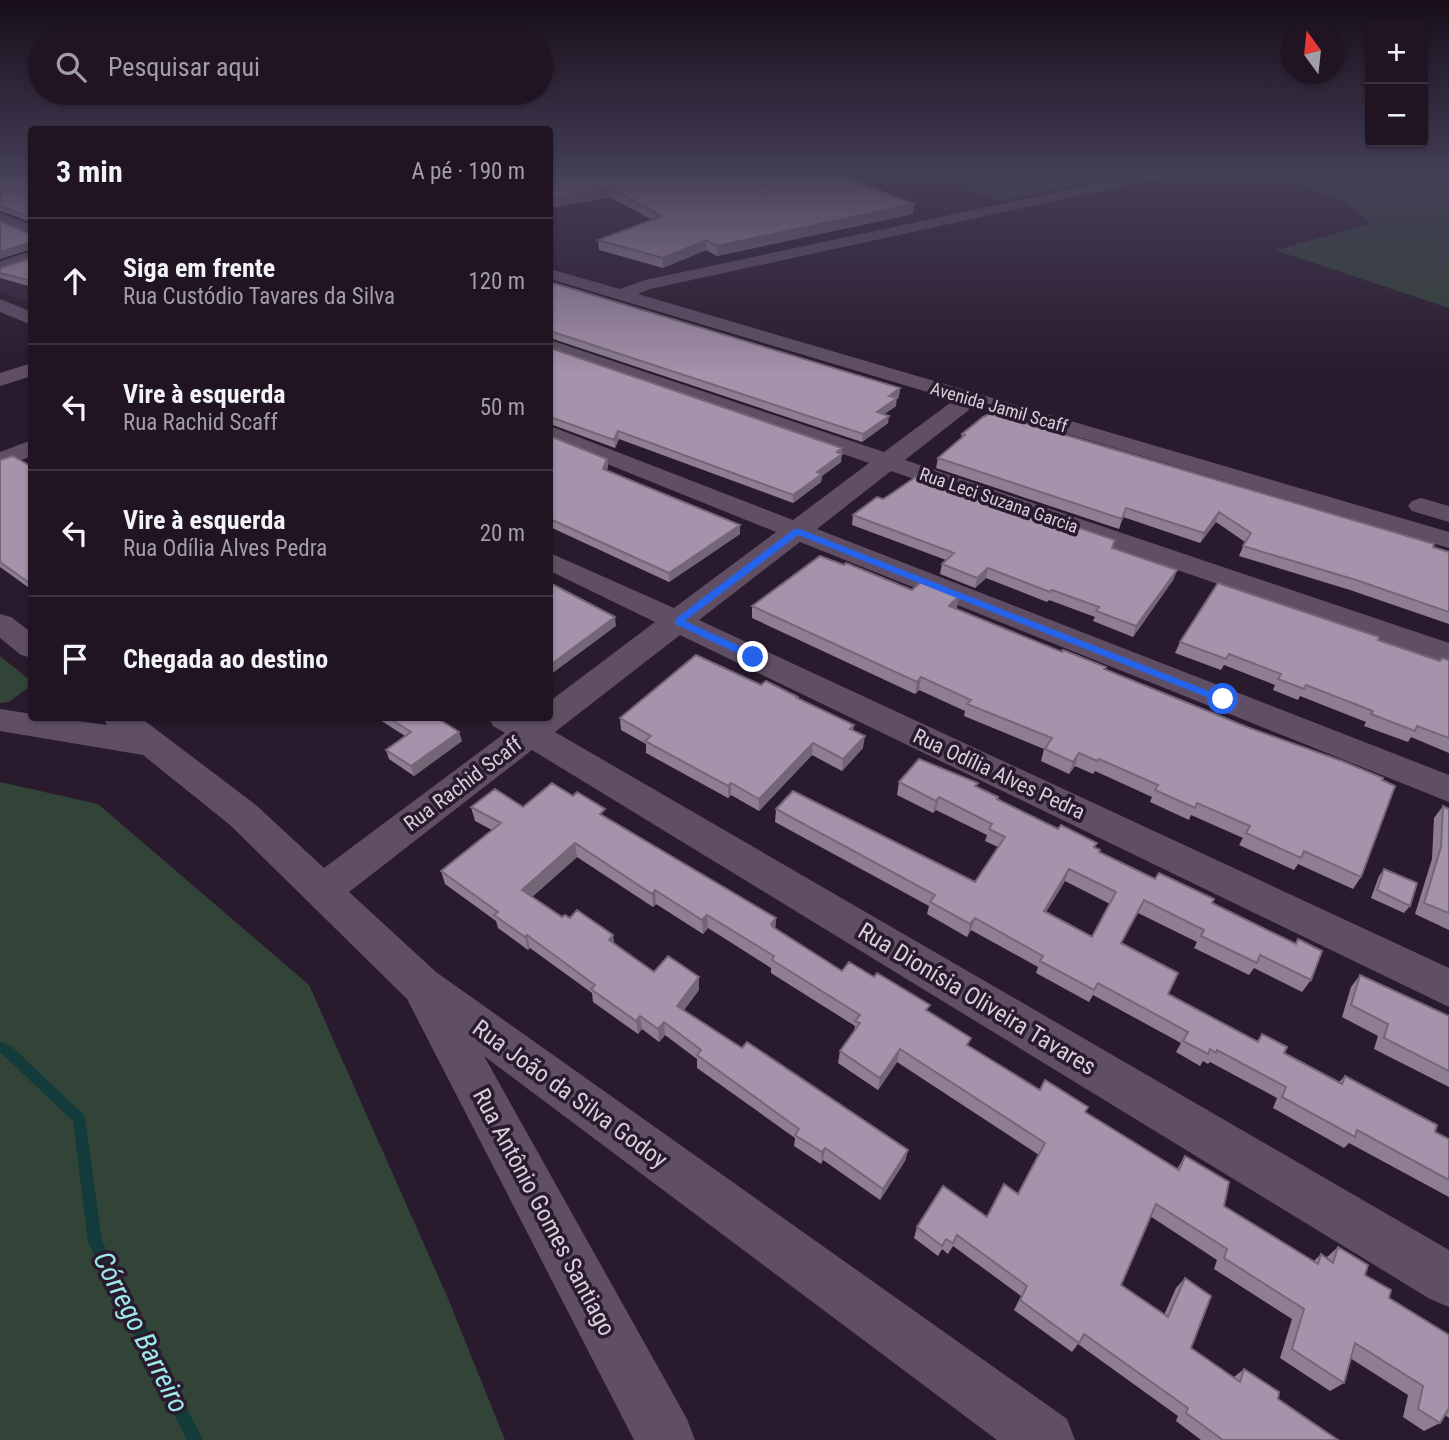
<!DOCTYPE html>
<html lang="pt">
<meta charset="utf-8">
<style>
:root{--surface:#201422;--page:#2d212f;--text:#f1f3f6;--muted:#a29ea5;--line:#3d3340}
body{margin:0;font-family:"Roboto Condensed",sans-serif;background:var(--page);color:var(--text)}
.controls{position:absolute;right:21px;top:21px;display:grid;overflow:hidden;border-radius:7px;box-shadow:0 2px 5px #0004}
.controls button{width:63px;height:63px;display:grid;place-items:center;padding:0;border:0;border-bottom:2px solid var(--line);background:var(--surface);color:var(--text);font:35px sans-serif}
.compass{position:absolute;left:1281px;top:21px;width:63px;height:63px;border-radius:50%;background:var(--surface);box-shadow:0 2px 5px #0004;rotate:345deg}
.stop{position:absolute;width:21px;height:21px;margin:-16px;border:5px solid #2563eb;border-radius:50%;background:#fff}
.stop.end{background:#2563eb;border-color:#fff;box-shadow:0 2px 7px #0008}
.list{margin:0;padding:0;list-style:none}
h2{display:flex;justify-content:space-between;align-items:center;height:91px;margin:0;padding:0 28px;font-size:30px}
h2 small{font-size:23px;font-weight:400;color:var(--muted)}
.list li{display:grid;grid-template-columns:46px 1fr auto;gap:21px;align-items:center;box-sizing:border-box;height:126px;padding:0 28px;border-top:2px solid var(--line)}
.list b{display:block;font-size:26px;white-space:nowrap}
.list p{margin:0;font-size:23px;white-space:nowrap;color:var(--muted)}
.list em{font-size:23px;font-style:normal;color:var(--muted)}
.icon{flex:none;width:38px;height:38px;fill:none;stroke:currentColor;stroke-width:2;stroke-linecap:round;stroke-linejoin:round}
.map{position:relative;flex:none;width:1449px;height:1440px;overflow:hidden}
.search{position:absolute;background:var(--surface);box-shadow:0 2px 5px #0004;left:28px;top:28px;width:525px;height:77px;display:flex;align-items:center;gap:18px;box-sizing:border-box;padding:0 24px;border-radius:38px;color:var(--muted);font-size:26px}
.panel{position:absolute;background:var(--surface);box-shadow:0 2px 5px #0004;left:28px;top:126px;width:525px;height:595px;border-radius:7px}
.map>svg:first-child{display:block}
</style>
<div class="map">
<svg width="1449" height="1440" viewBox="0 0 1449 1440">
<rect width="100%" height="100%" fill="#2a1a2d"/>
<path fill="#36223a" d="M31,260V304L0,291V271Z"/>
<path fill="#324337" d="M985,173H1129L1002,201L965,188L1004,180Z
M1271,173H1429L1449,177V308L1275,250L1371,224L1348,203Z
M0,656L31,681L32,685L9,702L0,703Z
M0,782L98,804L309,985L447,1296L505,1440H0Z"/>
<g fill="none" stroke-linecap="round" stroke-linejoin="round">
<path fill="#133b3c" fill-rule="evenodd" d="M1369,173H1375L1449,189V191Z
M0,1042L10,1045L83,1114L85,1118L102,1241L203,1440H187L88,1242L73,1121L0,1052Z"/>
<path fill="#604f64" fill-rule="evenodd" d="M1147,173H1172L1165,177L650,289L638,294L1449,532V548L974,406L905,460L1449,643V664L891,471L817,529L1449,775V802L800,542L699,620L1449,968V1007L680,635L555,732L1449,1250V1307L1430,1299L532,750L349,892L436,972L1067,1419L1075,1440H997L484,1056L687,1419L695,1440H634L407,999L230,825L143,755L0,731V709L32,714V718H57L107,725L103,718H141L256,805L324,868L505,733L493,726L489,718H550V701L655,622L550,571V553L674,608L776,532L550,441V426L793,520L869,463L550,352V340L884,452L954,400L550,279V269L620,289L645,280Z
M0,213L32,225V236L0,223Z
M32,251V262L0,272V261Z
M0,299L32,312V325L0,312Z
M32,363V376L0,386V373Z
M32,440V456L0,468V452Z
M1421,498L1449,506V522L1412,511L1408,506L1412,501Z
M0,614L11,617L32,633V658L21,655L0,638Z"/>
</g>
<path fill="#8f7e92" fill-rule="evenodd" d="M0,173H32L31,222L1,211H0Z
M550,173L914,204L913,214L717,256L706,250L663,268L599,250L598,240L652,220L610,197L550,208Z
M32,231V287L0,278V268L30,258L31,249L0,259Z
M550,282L900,388L899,396L896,398V406L884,414L888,423L862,442L550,338Z
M550,348L842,448L841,462L822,476L821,482L793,503L619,439L615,448L550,424Z
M962,434L1449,552V624L1350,590L1239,556L1245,542L1216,522L1200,543L1123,517L1119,529L936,468L938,458L961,439Z
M550,436L607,459L608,467L606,471L740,525V534L669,582L550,527Z
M0,460L32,467V590L0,567Z
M883,499L1112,548L1177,570L1173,580L1133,637L1093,621L1095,617L1049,600L1047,602L986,578L975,588L940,574L942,564L946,560L852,525L853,515Z
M844,565L912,590L959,596L956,609L1105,669L1361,877L1353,889L1298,864L1294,870L1239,845L1243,838L1191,815L1189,820L1150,802L1152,797L1095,771L1093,774L1075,766L1069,774L1041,761L1044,749L964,716L965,711L919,690L915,694L752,618V606Z
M1378,640L1440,661L1449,660V753L1411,737L1408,742L1364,726L1366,722L1300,696L1298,700L1273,690L1275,685L1224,665L1221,670L1175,653L1180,642Z
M761,685L798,699L854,725L853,730L863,748L842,771L812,755L759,811L731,795L728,798L646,753V744L621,730L620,718Z
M377,718H437L462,741L414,776L389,759L386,750L405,736Z
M899,782L977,787L998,799L1095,848L1099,852L1155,879L1212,903L1295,944L1298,939L1311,980L1302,992L1254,968L1249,975L1194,948L1197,942L1138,913L1121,943L1168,994L1257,1041L1262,1034L1284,1053L1339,1082L1345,1076L1435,1132L1449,1139V1197L1349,1143L1344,1148L1273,1108L1277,1098L1210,1062L1208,1064L1203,1061L1200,1066L1176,1052L1181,1043L1093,995L1089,1002L1036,973L1038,967L971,930L967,937L927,914L929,906L775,822L776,809L975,882L998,847L985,841L987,835L936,810L933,813L897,795ZM1065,881L1110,904L1092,937L1046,912Z
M573,796L606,817L776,918L775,929L842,971L928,1012L969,1046L1040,1090L1085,1112L1177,1169L1185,1156L1224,1206L1314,1261L1321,1254L1326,1258L1338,1247L1365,1275L1389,1298L1449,1335V1418L1445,1415L1440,1423L1424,1431L1403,1417L1408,1395L1350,1358L1344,1383L1330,1391L1280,1358L1292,1319L1214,1269L1217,1260L1150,1216L1121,1285L1164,1315L1176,1288L1185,1278L1191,1348L1234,1377L1244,1369L1278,1399L1338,1440H1201L1176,1421L1178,1416L1078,1344L1072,1352L1014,1310L1021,1296L953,1246L948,1254L942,1249L938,1256L914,1238L917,1227L987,1217L1018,1194L1039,1155L897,1062L878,1090L838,1063L840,1051L854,1032L855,1026L771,973V968L708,928L703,934L656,904L653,907L577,857L532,897L562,917L615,944L654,972L699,990L684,1010L742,1048L908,1150L905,1161L880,1200L823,1160L821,1164L794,1146L795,1138L697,1068V1059L665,1035L659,1042L642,1029L638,1034L593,1002L592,993L530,948L528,950L498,928L496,921L445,884L441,871L492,830L475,821L471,807H523Z
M1443,806L1449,809V930L1415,914L1432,859L1434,818Z
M1384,869L1410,906L1404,913L1371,898L1379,876Z
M1360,975L1449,1016V1087L1374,1049L1378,1036L1342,1017L1351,987Z"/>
<path fill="#746677" d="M609,188L610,197L550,208V198Z
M914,204L913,214L717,256V246Z
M706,240V250L663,268V258Z
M29,243L31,248L0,259V252Z
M900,388L899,396L888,403L889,396Z
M897,398L896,406L876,420L877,412Z
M889,416L888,423L862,442L863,434Z
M618,431L619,439L615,448L614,440Z
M842,448L841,462L822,476L821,482L793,503V495L837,452Z
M607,459L608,467L604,477L603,469Z
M1219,512L1216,522L1200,543L1204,533Z
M740,525V534L669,582V573Z
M988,568L986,578L975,588L977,578Z
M1177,570L1173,580L1133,637L1136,626Z
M959,596L957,608L947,618L949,606Z
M615,617L616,626L550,675V665Z
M921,677L919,690L915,694L917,682Z
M459,732L462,741L414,776L411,766Z
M865,736L863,748L842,771L843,759Z
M813,743L812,755L759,811V799Z
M1079,753L1075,766L1069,774L1073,762Z
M731,783V795L728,798V786Z
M939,797L936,810L933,813L936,801Z
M575,843L577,857L525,903L522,890Z
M1069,869L1065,881L1039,923L1044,911Z
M655,890L656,904L653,907L652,894Z
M707,915L708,928L703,934L702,920Z
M776,918L775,931L771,924Z
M975,918L971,930L967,937L970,924Z
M527,935L530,948L528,950L525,937Z
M613,935L615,948L609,940Z
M699,977V990L678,1018L677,1006Z
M640,1016L642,1029L638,1034L636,1021Z
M664,1022L665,1035L659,1042L658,1029Z
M900,1049L897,1062L878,1090L880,1078Z
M825,1148L823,1160L821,1164L822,1152Z
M908,1150L905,1161L880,1200L883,1189Z"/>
<path fill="#a692aa" stroke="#746677" stroke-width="2" fill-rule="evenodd" d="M0,173H32V226L30,217L0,206Z
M550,173H835L914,204L717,246L706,240L663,258L598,240L662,216L609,188L550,198Z
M0,221L28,233L32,231V245L29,243L0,252Z
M32,248V281L0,273V268L30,258Z
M550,282L900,388L889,396L897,398L877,412L889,416L863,434L550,331Z
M550,348L842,448L837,452L842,454L817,472L822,474L793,495L618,431L614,440L550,417Z
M991,413L1434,544L1433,547L1449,552V612L1356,580L1243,546L1251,533L1219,512L1204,533L1126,508L1122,519L938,458L965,435L962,434L983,417Z
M550,436L607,459L603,469L740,525L669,573L550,519Z
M13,456L32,467V585L0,562V460Z
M920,474L1115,540L1112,548L1177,570L1136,626L1096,611L1099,607L1052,590L1050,592L988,568L977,578L942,564L954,553L853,515L877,497L883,499L888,496Z
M820,556L844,565L846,563L912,590L922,581L959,596L949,606L1062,652L1063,650L1106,667L1104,669L1247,727L1342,761L1383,778L1382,780L1395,786L1361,877L1304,851L1301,858L1246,833L1250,826L1197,803L1195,808L1155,790L1158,785L1099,759L1097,761L1079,753L1073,762L1045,749L1052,738L967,704L971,700L921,677L917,682L752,606Z
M550,583L615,617L550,665Z
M1218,583L1379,637L1378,640L1440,661L1442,658L1449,660V738L1417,726L1415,731L1371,714L1373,711L1306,685L1304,689L1278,679L1281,674L1229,654L1226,659L1180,642Z
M696,655L761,685L766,681L798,697L797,698L854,725L850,729L865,736L843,759L813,743L759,799L731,783L728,786L645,741L651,736L620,718Z
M389,718H437L459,732L411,766L386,750L411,732Z
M919,759L978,783L975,786L998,797L997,799L1058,829L1061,825L1097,843L1094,847L1100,850L1099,852L1155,879L1159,873L1214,899L1212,903L1296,944L1298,939L1322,951L1311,980L1260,955L1257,963L1201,936L1204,930L1144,900L1121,943L1178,973L1168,994L1258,1042L1262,1034L1287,1047L1284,1053L1342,1084L1345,1076L1437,1125L1435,1132L1449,1139V1180L1357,1130L1355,1137L1282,1097L1286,1087L1217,1050L1216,1053L1210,1049L1208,1054L1183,1041L1188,1032L1098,983L1094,990L1040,961L1043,956L975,918L970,924L930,902L935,895L776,809L793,791L975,882L1005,837L989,829L992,824L939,797L936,801L899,782ZM1069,869L1116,892L1092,937L1044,911Z
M552,783L573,796L577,792L605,809L600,814L776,918L771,924L773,927L842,971L849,962L874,977L877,973L930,1005L926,1010L971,1038L967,1045L1040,1090L1045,1080L1088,1107L1085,1112L1179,1170L1185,1156L1229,1182L1224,1206L1318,1264L1321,1254L1333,1263L1338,1247L1368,1265L1365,1275L1391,1290L1389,1298L1449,1335V1408L1440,1423L1418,1409L1423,1386L1355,1343L1344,1383L1292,1349L1304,1309L1224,1258L1227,1249L1156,1204L1121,1285L1168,1317L1185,1278L1211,1296L1191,1348L1240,1382L1244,1369L1279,1392L1278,1399L1338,1440H1223L1186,1413L1188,1408L1084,1334L1079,1343L1020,1300L1027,1286L957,1235L953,1243L946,1239L942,1246L917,1227L943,1186L987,1217L1004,1184L1018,1194L1045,1143L900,1049L880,1078L840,1051L860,1023L855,1021L860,1015L772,960L774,956L707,915L702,920L655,890L652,894L575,843L522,890L562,917L565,915L570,918L577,910L613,935L609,940L654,972L668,956L699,977L677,1006L742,1048L747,1042L908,1150L883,1189L825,1148L822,1152L795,1135L799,1129L697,1055L701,1050L664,1022L658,1029L640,1016L636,1021L591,989L595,985L527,935L525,937L494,915L498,912L441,871L501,823L471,807L495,789L523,807Z
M1443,806L1449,809V913L1424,903L1441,847Z
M1384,869L1417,883L1410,906L1377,890Z
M1360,975L1449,1016V1071L1384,1038L1388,1024L1351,1005Z"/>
<linearGradient id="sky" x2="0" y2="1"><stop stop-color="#170e19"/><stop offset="0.46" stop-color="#443e57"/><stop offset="1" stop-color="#443e57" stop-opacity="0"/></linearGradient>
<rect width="1449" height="374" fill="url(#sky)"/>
<path fill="#2563eb" d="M794,529H800L1229,699L1219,702L798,535L685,621L757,654V659H749L675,624V619Z"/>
<g text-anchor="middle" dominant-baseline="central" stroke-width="7" stroke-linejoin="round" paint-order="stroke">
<g font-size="18" fill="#d8ceda" stroke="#2a1a2d">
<text transform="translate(999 407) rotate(16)">Avenida Jamil Scaff</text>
<text transform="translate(999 500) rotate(19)">Rua Leci Suzana Garcia</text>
</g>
<g font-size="21" fill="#d8ceda" stroke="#2a1a2d">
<text transform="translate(999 774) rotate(25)">Rua Odília Alves Pedra</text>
<text transform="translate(463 784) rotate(-37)">Rua Rachid Scaff</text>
</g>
<g font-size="24" fill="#d8ceda" stroke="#2a1a2d">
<text transform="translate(977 999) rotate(31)">Rua Dionísia Oliveira Tavares</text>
<text transform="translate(570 1094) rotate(36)">Rua João da Silva Godoy</text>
<text transform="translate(544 1212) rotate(62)">Rua Antônio Gomes Santiago</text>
</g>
<g font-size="28" font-style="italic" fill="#9de8e9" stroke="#2a1a2d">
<text transform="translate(141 1332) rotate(63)">Córrego Barreiro</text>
</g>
</g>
</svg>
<div class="controls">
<button>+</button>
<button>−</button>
</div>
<svg class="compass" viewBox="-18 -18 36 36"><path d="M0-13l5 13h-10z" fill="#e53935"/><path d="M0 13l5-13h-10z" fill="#a29ea5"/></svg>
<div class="stop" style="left:1223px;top:699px"></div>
<div class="stop end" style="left:753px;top:657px"></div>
<div class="search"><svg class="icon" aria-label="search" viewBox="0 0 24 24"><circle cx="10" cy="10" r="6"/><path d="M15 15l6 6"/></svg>Pesquisar aqui</div>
<section class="panel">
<h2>3 min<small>A pé · 190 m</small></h2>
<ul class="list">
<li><svg class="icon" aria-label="ahead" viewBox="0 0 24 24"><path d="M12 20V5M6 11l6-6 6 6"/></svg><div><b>Siga em frente</b><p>Rua Custódio Tavares da Silva</p></div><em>120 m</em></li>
<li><svg class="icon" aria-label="left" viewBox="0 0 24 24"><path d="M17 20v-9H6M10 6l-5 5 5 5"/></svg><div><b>Vire à esquerda</b><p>Rua Rachid Scaff</p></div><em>50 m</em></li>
<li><svg class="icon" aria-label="left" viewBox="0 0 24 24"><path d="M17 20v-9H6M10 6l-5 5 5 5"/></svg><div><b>Vire à esquerda</b><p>Rua Odília Alves Pedra</p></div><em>20 m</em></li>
<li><svg class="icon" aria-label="arrive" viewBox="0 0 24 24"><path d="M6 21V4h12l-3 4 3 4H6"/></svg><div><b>Chegada ao destino</b></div></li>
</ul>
</section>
</div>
